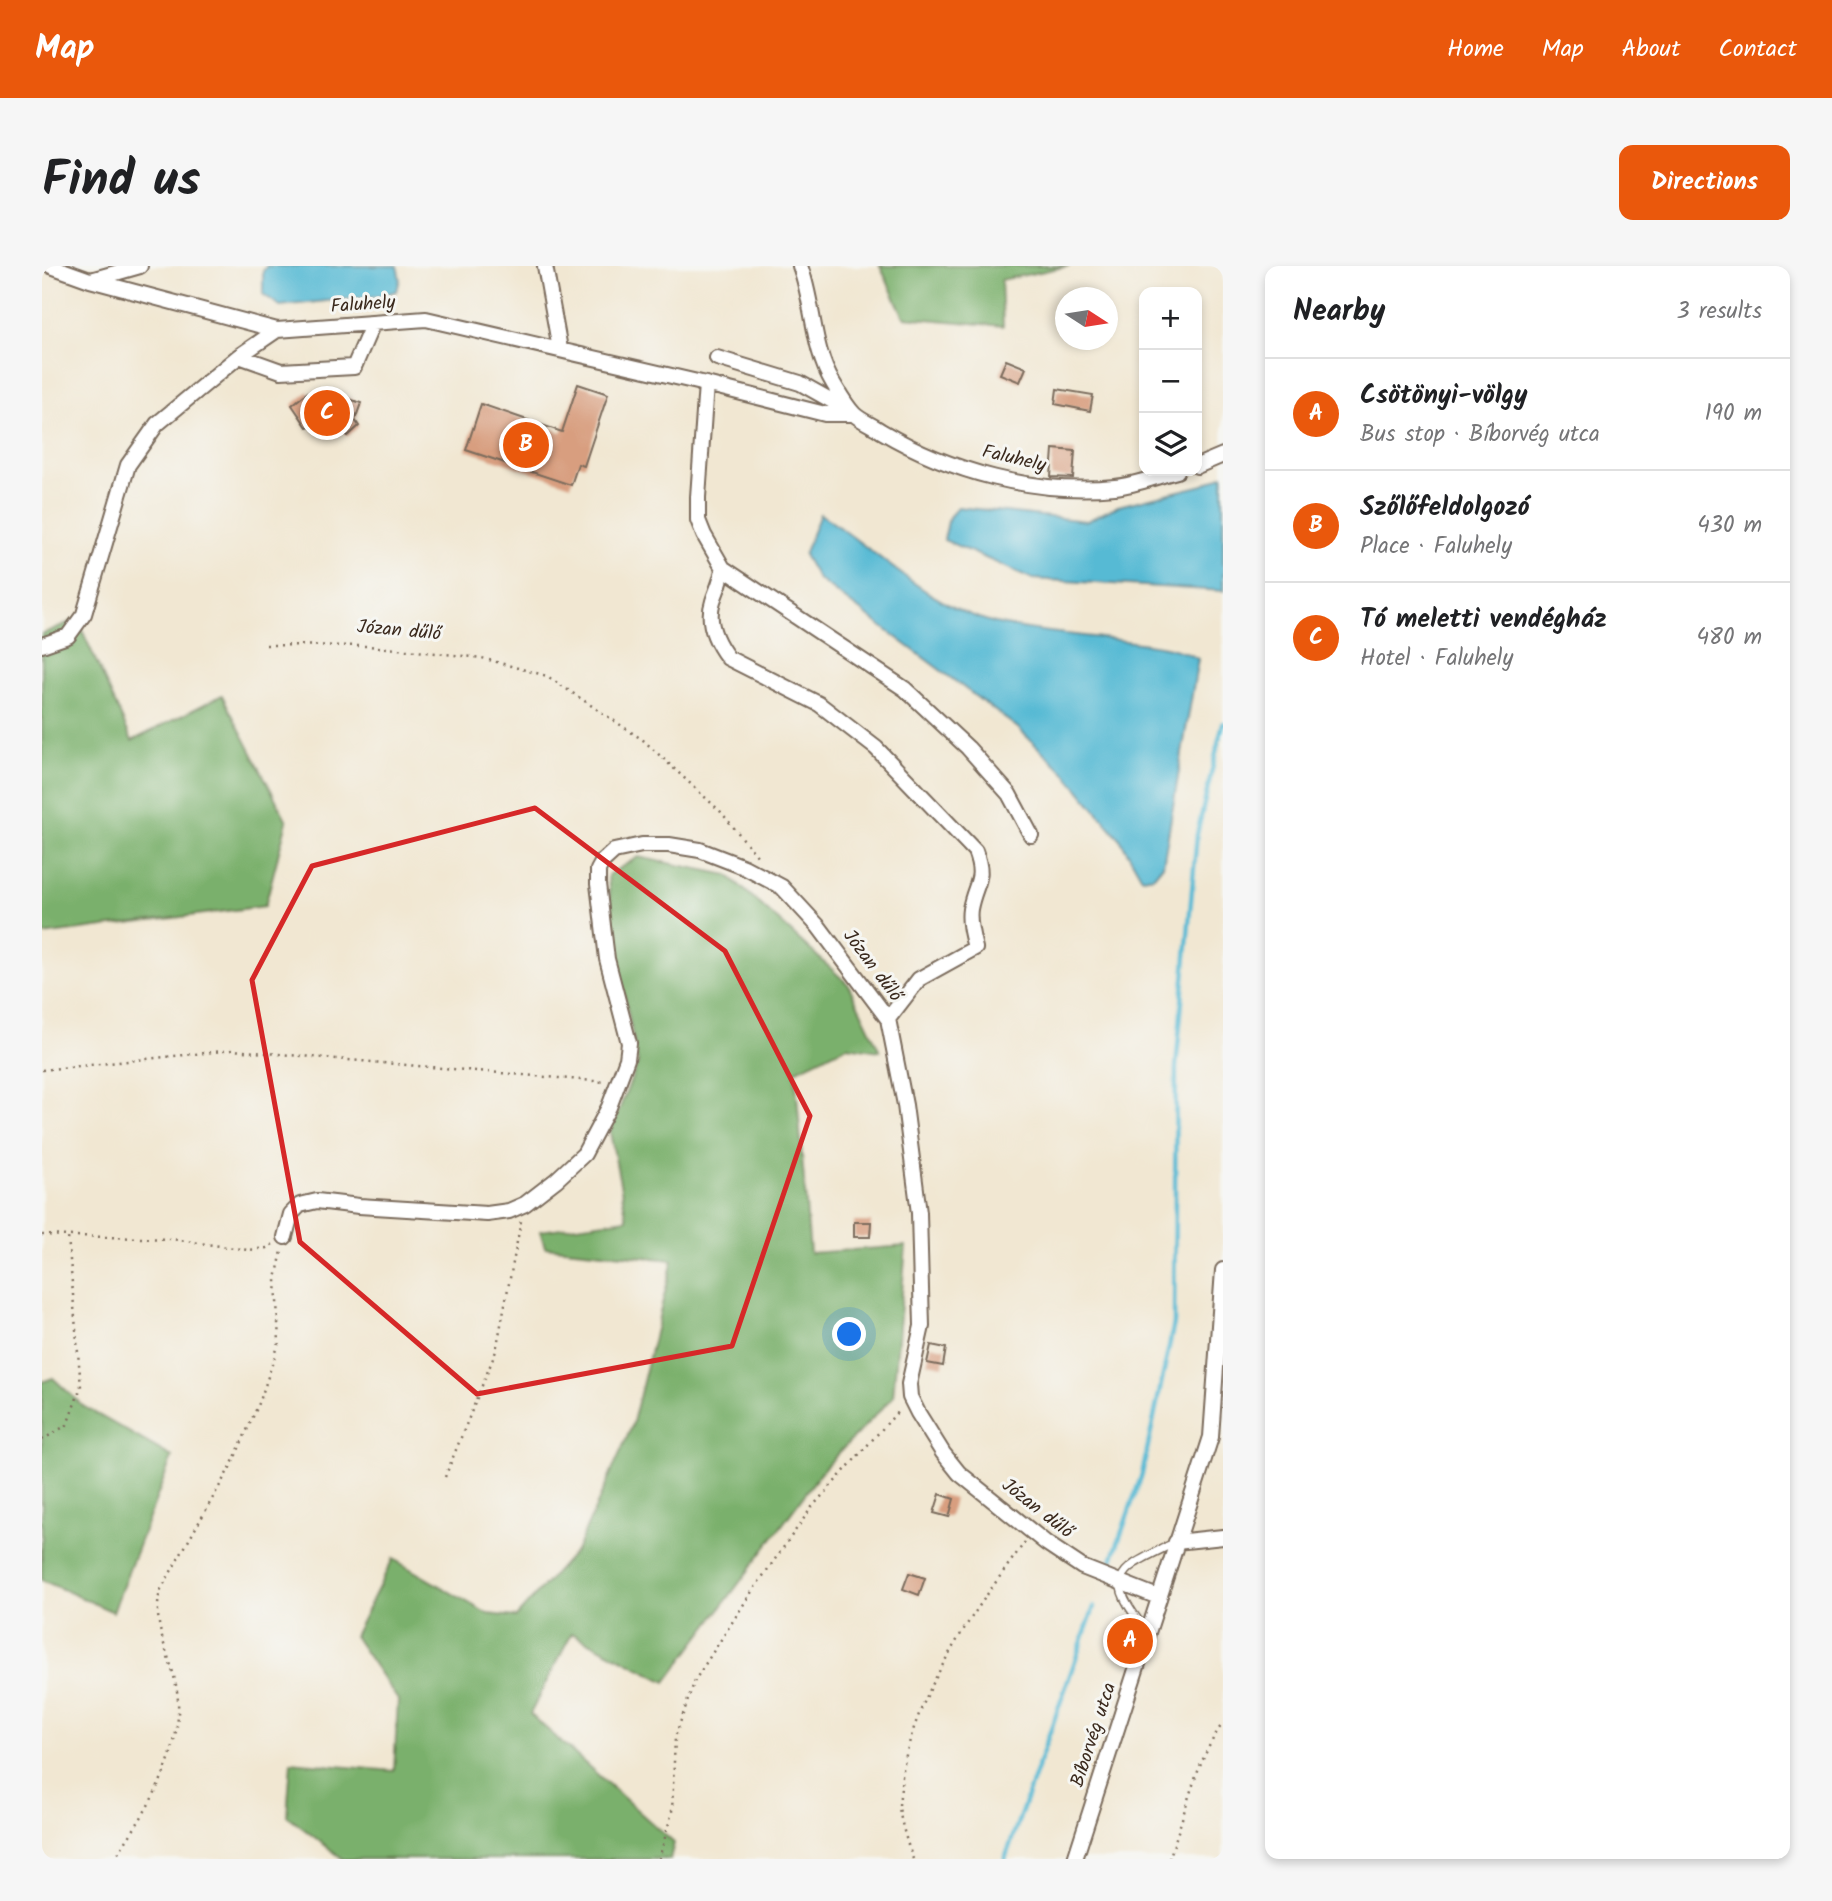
<!DOCTYPE html>
<meta charset="utf-8">
<style>
:root{--surface:#fff;--page:#f6f6f6;--text:#202124;--muted:#757577;--line:#e0e0e0;--accent:#ea580c}
body{margin:0;font-family:Kalam,sans-serif;background:var(--page);color:var(--text)}
.controls{position:absolute;right:21px;top:21px;display:grid;overflow:hidden;border-radius:14px;box-shadow:0 4px 10px #0003}
.controls button{width:63px;height:63px;display:grid;place-items:center;padding:0;border:0;border-bottom:2px solid var(--line);background:var(--surface);color:var(--text);font:35px sans-serif}
.compass{position:absolute;left:1013px;top:21px;width:63px;height:63px;border-radius:50%;background:var(--surface);box-shadow:0 4px 10px #0003;rotate:102deg}
.you{position:absolute;left:808px;top:1069px;width:24px;height:24px;margin:-18px;border:5px solid #fff;border-radius:50%;background:#1a73e8;box-shadow:0 0 0 10px #1a73e833}
.badge{display:grid;place-items:center;width:46px;height:46px;border-radius:50%;background:var(--accent);color:#fff;font-size:23px;font-weight:700}
.pin{position:absolute;translate:-50% -50%;border:4px solid #fff;box-shadow:0 2px 7px #0006}
.list{margin:0;padding:0;list-style:none}
h2{display:flex;justify-content:space-between;align-items:center;height:91px;margin:0;padding:0 28px;font-size:30px}
h2 small{font-size:23px;font-weight:400;color:var(--muted)}
.list li{display:grid;grid-template-columns:46px 1fr auto;gap:21px;align-items:center;box-sizing:border-box;height:112px;padding:0 28px;border-top:2px solid var(--line)}
.list b{display:block;font-size:26px;white-space:nowrap}
.list p{margin:0;font-size:23px;white-space:nowrap;color:var(--muted)}
.list em{font-size:23px;font-style:normal;color:var(--muted)}
.icon{flex:none;width:38px;height:38px;fill:none;stroke:currentColor;stroke-width:2;stroke-linecap:round;stroke-linejoin:round}
.map{position:relative;flex:none;width:1181px;height:1593px;overflow:hidden;border-radius:14px}
header{display:flex;align-items:center;gap:42px;box-sizing:border-box;height:98px;padding:0 35px;background:var(--accent);color:#fff}
header strong{font-size:33px}
nav{display:flex;gap:38px;margin-inline-start:auto;font-size:24px}
.intro{display:flex;align-items:center;justify-content:space-between;box-sizing:border-box;height:168px;padding:0 42px}
h1{margin:0;font-size:49px}
.button{padding:18px 32px;border-radius:14px;background:var(--accent);color:#fff;font-size:24px;font-weight:700}
main{display:flex;gap:42px;padding:0 42px}
aside{flex:1;background:var(--surface);border-radius:14px;box-shadow:0 4px 10px #0003}
.map>svg:first-child{display:block}
</style>
<header>
<strong>Map</strong>
<nav><a>Home</a><a>Map</a><a>About</a><a>Contact</a></nav>
</header>
<div class="intro"><h1>Find us</h1><a class="button">Directions</a></div>
<main>
<div class="map">
<svg width="1181" height="1593" viewBox="0 0 1181 1593">
<rect width="100%" height="100%" fill="#f6f6f2"/>
<filter id="ink" filterUnits="userSpaceOnUse"><feTurbulence type="fractalNoise" baseFrequency=".0143" numOctaves="2"/><feDisplacementMap in="SourceGraphic" scale="14" xChannelSelector="R" yChannelSelector="G"/><feConvolveMatrix kernelMatrix="1 2 1 2 8 2 1 2 1" color-interpolation-filters="sRGB"/></filter>
<filter id="wash" filterUnits="userSpaceOnUse"><feTurbulence type="fractalNoise" baseFrequency=".00686" numOctaves="4" result="noise"/><feDisplacementMap in="SourceGraphic" scale="28" xChannelSelector="R" yChannelSelector="G"/><feGaussianBlur stdDeviation="1.57" result="paint"/><feColorMatrix in="noise" values="0 0 0 0 0 0 0 0 0 0 0 0 0 0 0 0 0 1.4 0 .05"/><feComposite in="paint" operator="in"/></filter>
<g filter="url(#wash)">
<rect width="100%" height="100%" fill="#f1e7d2"/>
<path fill="#7ab06c" stroke="#5a6d45" stroke-width="2" d="M838,0H1027L959,14L961,60L862,51Z
M35,353L90,475L180,429L245,555L223,640L0,669V368Z
M596,591L686,609L806,718L838,785L805,780L753,805L768,987L864,980L851,1131L783,1201L624,1416L530,1367L488,1448L632,1577L628,1593H301L245,1550L249,1496L352,1505L356,1434L312,1370L351,1293L446,1348L474,1351L535,1283L590,1160L631,994L503,981L498,965L585,953L568,866L596,797L571,671L566,609Z
M11,1112L41,1140L130,1191L71,1346L0,1314V1116Z"/>
<path fill="#56bad4" stroke="#487279" stroke-width="2" d="M225,0H355L358,13L355,25L340,29L238,40L221,28V5Z
M1181,209V325L991,313L902,274L907,251L916,241L1045,255L1076,240L1161,219Z
M778,248C835,284 885,340 953,357C997,367 1044,369 1090,376C1112,379 1136,381 1156,393L1121,599L1112,610L1100,612L1078,573L1024,508L976,462L776,313L762,289Z"/>
<g fill="none" stroke-linecap="round" stroke-linejoin="round">
<path stroke="#56bad4" stroke-width="4.5" d="M1070,1294L1100,1208L1132,1057L1134,802L1155,568L1181,457
M963,1593L1052,1341"/>
</g>
<g id="blocks">
<path fill="#d89e7f" d="M964,94L984,102L978,116L958,108Z
M536,118L566,128L542,200L536,198L529,219L424,184L439,138L520,166Z
M1015,123L1051,129L1048,145L1013,138Z
M266,126L270,133L295,140L299,130L319,137L313,154L317,160L306,170L300,164L274,158L265,161L250,139Z
M1011,183L1033,185L1031,212L1009,211Z
M812,956H829L828,971H812Z
M889,1079L904,1082L901,1100L885,1097Z
M898,1228L912,1233L907,1251L892,1247Z
M867,1307L883,1312L877,1329L861,1323Z"/>
</g>
</g>
<g filter="url(#ink)">
<use href="#blocks" fill-opacity="0" stroke="#7b6c5d" stroke-width="2"/>
<g fill="none" stroke-linecap="round" stroke-linejoin="round">
<g stroke="#7b6c5d" stroke-width="10">
<path id="lane" d="M1105,1366C1059,1307 1076,1305 1134,1276"/>
</g>
<g stroke="#7b6c5d" stroke-width="18">
<path id="street" d="M9,0L48,14L235,64
M503,0L518,83
M758,0C772,37 770,83 791,117C797,127 804,140 812,148C819,155 831,159 839,165C908,206 993,229 1073,221C1094,219 1115,210 1135,205
M49,14L98,0
M197,90L239,105L312,101L331,57
M675,92L758,117L808,145
M664,118L656,231V254L662,269L681,302L863,423L926,482L967,528L989,569
M1155,200L1181,189
M681,302C680,314 675,323 671,335C664,356 673,375 686,392L777,438L834,482L933,585C944,614 933,616 928,643C926,656 930,670 933,682L877,713L846,753
M0,379L26,370L42,348L86,199L115,158L197,90L235,64L384,53L664,118L783,148H812
M243,971L249,948L258,939L275,935L317,940L445,948L467,945L483,938L514,914L542,888L567,841L585,793L587,777L565,693L556,618V604L561,595L572,585L600,579H627L658,584L702,601L740,621L777,661L846,753L863,839L877,947L880,1060L867,1118L868,1131L876,1147L901,1187L917,1207L1004,1277L1040,1301L1116,1331
M1134,1276L1181,1271
M1033,1593L1169,1171L1181,1004"/>
</g>
<path stroke="#7b6c5d" stroke-width="2.5" stroke-dasharray="2 5" stroke-linecap="butt" d="M224,379L327,380L440,392L505,410L601,474L679,546L716,591
M0,804L190,784L563,816
M0,969L130,973L206,984L225,982L231,978
M0,1174L25,1159L39,1121L26,971
M403,1211L454,1085L479,955
M72,1593C106,1544 146,1481 134,1419C127,1385 110,1361 118,1325L190,1198L218,1135L237,1077L234,1013L240,985
M617,1593L630,1546L633,1471L653,1414L709,1327L770,1241L858,1143
M871,1593C865,1577 859,1557 857,1541C857,1534 859,1526 859,1519C867,1433 933,1344 983,1276
M1127,1593C1143,1548 1153,1497 1181,1457"/>
<use href="#lane" stroke="#fff" stroke-width="7"/>
<use href="#street" stroke="#fff" stroke-width="14"/>
</g>
</g>
<path fill="none" stroke="#d62828" stroke-width="5" stroke-linejoin="round" d="M493,542L683,685L768,850L690,1080L435,1128L258,976L210,714L270,600Z"/>
<g text-anchor="middle" dominant-baseline="central" stroke-width="6" stroke-linejoin="round" paint-order="stroke">
<g font-size="19" fill="#3b2a1e" stroke="#f6f6f2">
<text transform="translate(321 39) rotate(-4)">Faluhely</text>
<text transform="translate(972 193) rotate(13)">Faluhely</text>
<text transform="translate(357 365) rotate(5)">Józan dűlő</text>
<text transform="translate(830 700) rotate(53)">Józan dűlő</text>
<text transform="translate(995 1243) rotate(38)">Józan dűlő</text>
<text transform="translate(1052 1469) rotate(-72)">Bíborvég utca</text>
</g>
</g>
</svg>
<div class="controls">
<button>+</button>
<button>−</button>
<button><svg class="icon" aria-label="layers" viewBox="0 0 24 24"><path d="M12 4l9 5-9 5-9-5zM3 14l9 5 9-5"/></svg></button>
</div>
<svg class="compass" viewBox="-18 -18 36 36"><path d="M0-13l5 13h-10z" fill="#e53935"/><path d="M0 13l5-13h-10z" fill="#757577"/></svg>
<div class="you"></div>
<div class="pin badge" style="left:1088px;top:1375px">A</div>
<div class="pin badge" style="left:484px;top:179px">B</div>
<div class="pin badge" style="left:285px;top:147px">C</div>
</div>
<aside>
<h2>Nearby<small>3 results</small></h2>
<ul class="list">
<li><span class="badge">A</span><div><b>Csötönyi-völgy</b><p>Bus stop · Bíborvég utca</p></div><em>190 m</em></li>
<li><span class="badge">B</span><div><b>Szőlőfeldolgozó</b><p>Place · Faluhely</p></div><em>430 m</em></li>
<li><span class="badge">C</span><div><b>Tó meletti vendégház</b><p>Hotel · Faluhely</p></div><em>480 m</em></li>
</ul>
</aside>
</main>
